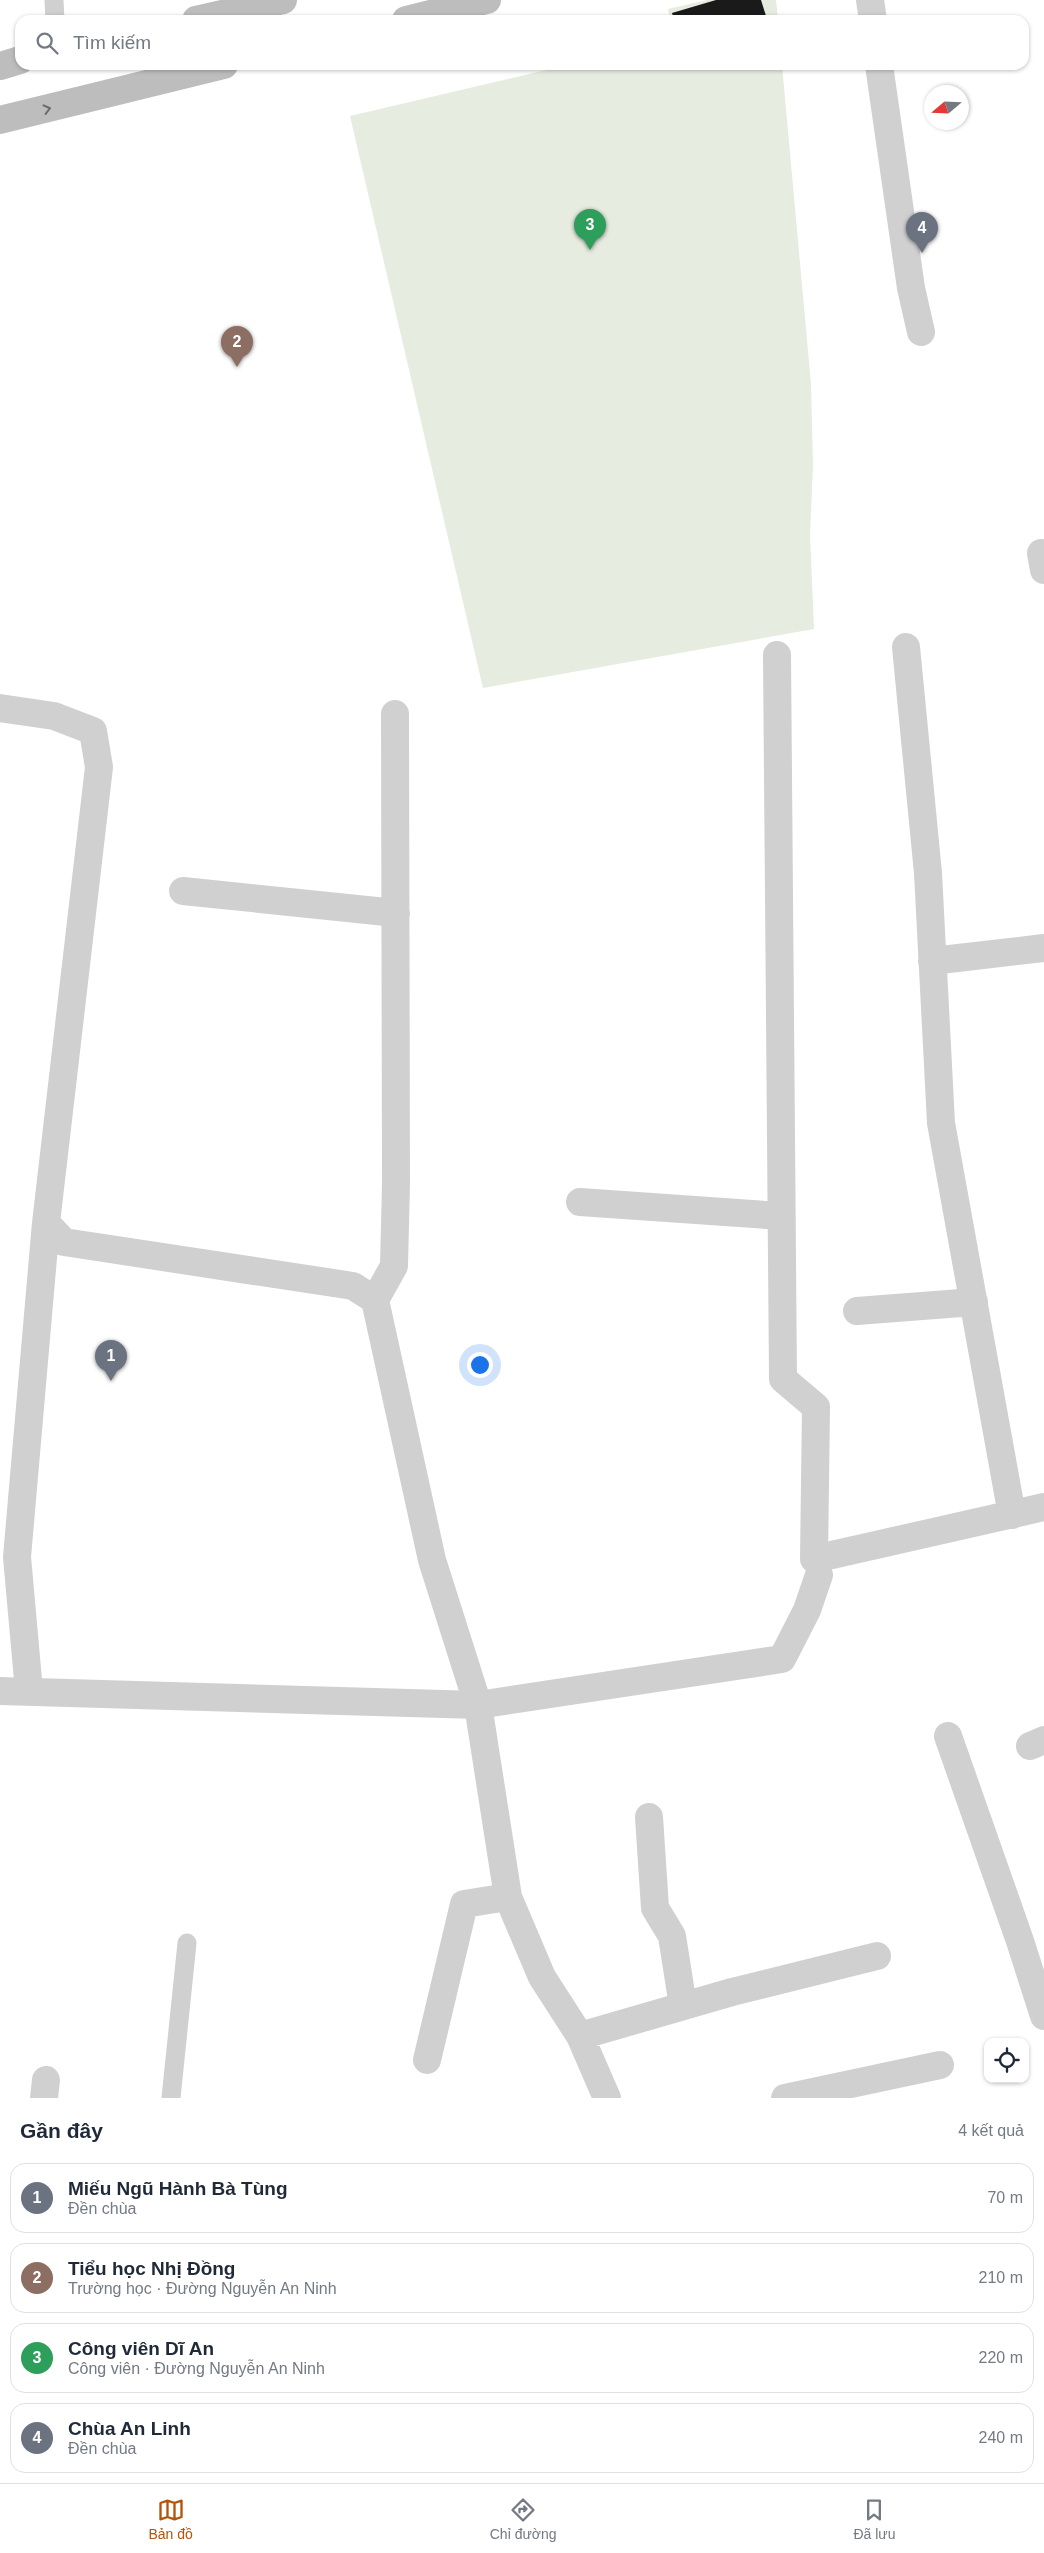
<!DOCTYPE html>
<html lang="vi">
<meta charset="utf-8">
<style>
:root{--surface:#fff;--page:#f6f6f7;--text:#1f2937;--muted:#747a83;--line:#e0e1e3;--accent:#b45309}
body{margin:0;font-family:Arial,sans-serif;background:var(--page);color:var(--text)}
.controls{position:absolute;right:15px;bottom:15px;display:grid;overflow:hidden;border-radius:10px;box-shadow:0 1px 4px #0004}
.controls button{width:45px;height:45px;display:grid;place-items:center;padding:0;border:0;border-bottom:1px solid var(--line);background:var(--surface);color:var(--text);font:25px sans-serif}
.compass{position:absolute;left:924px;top:85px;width:45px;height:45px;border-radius:50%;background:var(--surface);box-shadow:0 1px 4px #0004;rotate:251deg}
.you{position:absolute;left:479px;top:1364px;width:18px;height:18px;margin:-12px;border:4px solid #fff;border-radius:50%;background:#1a73e8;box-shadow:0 0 0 8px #1a73e833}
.badge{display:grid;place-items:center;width:32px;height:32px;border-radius:50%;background:var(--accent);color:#fff;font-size:16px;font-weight:700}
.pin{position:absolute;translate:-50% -41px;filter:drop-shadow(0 1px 2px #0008)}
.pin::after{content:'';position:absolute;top:26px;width:18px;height:15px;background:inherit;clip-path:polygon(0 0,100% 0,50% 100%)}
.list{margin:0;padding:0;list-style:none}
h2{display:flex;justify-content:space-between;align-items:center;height:65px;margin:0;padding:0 20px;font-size:21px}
h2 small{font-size:16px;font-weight:400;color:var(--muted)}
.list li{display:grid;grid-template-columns:32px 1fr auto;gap:15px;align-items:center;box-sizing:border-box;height:70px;margin:0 10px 10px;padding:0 10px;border:1px solid var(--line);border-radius:15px}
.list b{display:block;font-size:19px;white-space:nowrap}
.list p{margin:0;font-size:16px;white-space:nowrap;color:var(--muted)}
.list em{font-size:16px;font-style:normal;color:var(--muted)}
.icon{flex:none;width:28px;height:28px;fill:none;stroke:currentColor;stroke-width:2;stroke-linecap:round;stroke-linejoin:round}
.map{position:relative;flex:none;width:1044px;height:2098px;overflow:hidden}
.search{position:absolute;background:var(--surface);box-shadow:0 1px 4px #0004;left:15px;right:15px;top:15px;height:55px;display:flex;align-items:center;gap:12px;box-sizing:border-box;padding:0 18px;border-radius:15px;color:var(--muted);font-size:19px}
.sheet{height:385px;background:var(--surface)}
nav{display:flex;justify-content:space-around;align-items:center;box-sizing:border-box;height:70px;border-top:1px solid var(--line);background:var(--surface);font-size:14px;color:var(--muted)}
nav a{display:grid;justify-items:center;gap:2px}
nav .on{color:var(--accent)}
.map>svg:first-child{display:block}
</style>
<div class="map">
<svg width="1044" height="2098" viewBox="0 0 1044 2098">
<rect width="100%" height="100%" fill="#fff"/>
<path fill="#e6ecdf" d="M707,0H776L778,20H670L668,9Z
M568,65H782L811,384L813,465L810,535L814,629L483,688L350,116Z"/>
<path fill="#1a1a1a" d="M716,0H761L767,19L674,20L672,13Z"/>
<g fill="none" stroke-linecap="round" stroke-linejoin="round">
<path stroke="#d0d0d0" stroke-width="19" d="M54,0L55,20
M171,2098L187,1943"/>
<path stroke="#d0d0d0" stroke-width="28" d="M870,0L873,20
M879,65L911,288L921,332
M1041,553L1044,570
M906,647L928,873L941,1123L1012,1515
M777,655L783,1379L816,1407L814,1559L1044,1507
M0,708L54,716L93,731L99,767L46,1223L64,1242L353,1286L375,1300L432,1560L478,1705L508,1897L542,1977L580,2036L607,2098
M183,891L396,913
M932,961L1044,948
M580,1202L781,1216
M375,1300L394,1266L396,1183L395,714
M857,1311L974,1302
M0,1691L478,1705L782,1659L807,1610L819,1575
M29,1691L17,1557L46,1223
M948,1736L1020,1941L1044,2016
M1030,1746L1044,1740
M649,1817L655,1908L672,1936L683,2006
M580,2036L732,1992L877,1956
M427,2060L464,1904L508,1897
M44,2098L46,2080
M785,2098L940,2065"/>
<path stroke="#bdbdbd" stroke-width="28" d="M196,20L283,0
M406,20L487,0
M0,66L20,60
M0,120L224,65"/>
</g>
<defs><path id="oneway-chevron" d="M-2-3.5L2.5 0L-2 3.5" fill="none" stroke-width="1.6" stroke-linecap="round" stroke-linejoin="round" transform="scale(1.25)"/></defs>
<use stroke="#6a6a6a" href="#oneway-chevron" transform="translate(47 109) rotate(-14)"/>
</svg>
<div class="controls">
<button><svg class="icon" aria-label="locate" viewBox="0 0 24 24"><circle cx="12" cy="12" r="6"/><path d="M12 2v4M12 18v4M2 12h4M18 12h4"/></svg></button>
</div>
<svg class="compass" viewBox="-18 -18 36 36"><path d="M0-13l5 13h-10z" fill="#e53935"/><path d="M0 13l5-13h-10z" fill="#747a83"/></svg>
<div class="you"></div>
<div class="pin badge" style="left:111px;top:1381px;background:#6b7280">1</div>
<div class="pin badge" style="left:237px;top:367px;background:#8d6e63">2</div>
<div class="pin badge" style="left:590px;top:250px;background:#2e9e5b">3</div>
<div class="pin badge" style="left:922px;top:253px;background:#6b7280">4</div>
<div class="search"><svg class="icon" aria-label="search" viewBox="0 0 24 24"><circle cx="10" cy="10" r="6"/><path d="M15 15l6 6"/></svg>Tìm kiếm</div>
</div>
<section class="sheet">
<h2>Gần đây<small>4 kết quả</small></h2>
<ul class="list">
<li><span class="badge" style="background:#6b7280">1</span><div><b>Miếu Ngũ Hành Bà Tùng</b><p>Đền chùa</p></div><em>70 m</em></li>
<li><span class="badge" style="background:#8d6e63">2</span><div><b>Tiểu học Nhị Đồng</b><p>Trường học · Đường Nguyễn An Ninh</p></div><em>210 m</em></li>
<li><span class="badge" style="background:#2e9e5b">3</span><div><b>Công viên Dĩ An</b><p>Công viên · Đường Nguyễn An Ninh</p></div><em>220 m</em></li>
<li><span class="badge" style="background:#6b7280">4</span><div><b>Chùa An Linh</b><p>Đền chùa</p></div><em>240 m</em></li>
</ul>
</section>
<nav>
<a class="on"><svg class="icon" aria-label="map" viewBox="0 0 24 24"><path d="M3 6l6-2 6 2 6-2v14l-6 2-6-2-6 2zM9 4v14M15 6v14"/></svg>Bản đồ</a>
<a><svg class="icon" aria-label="directions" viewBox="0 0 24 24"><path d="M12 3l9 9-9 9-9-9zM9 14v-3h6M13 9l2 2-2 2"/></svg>Chỉ đường</a>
<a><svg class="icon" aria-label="saved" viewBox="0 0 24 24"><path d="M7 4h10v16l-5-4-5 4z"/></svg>Đã lưu</a>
</nav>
